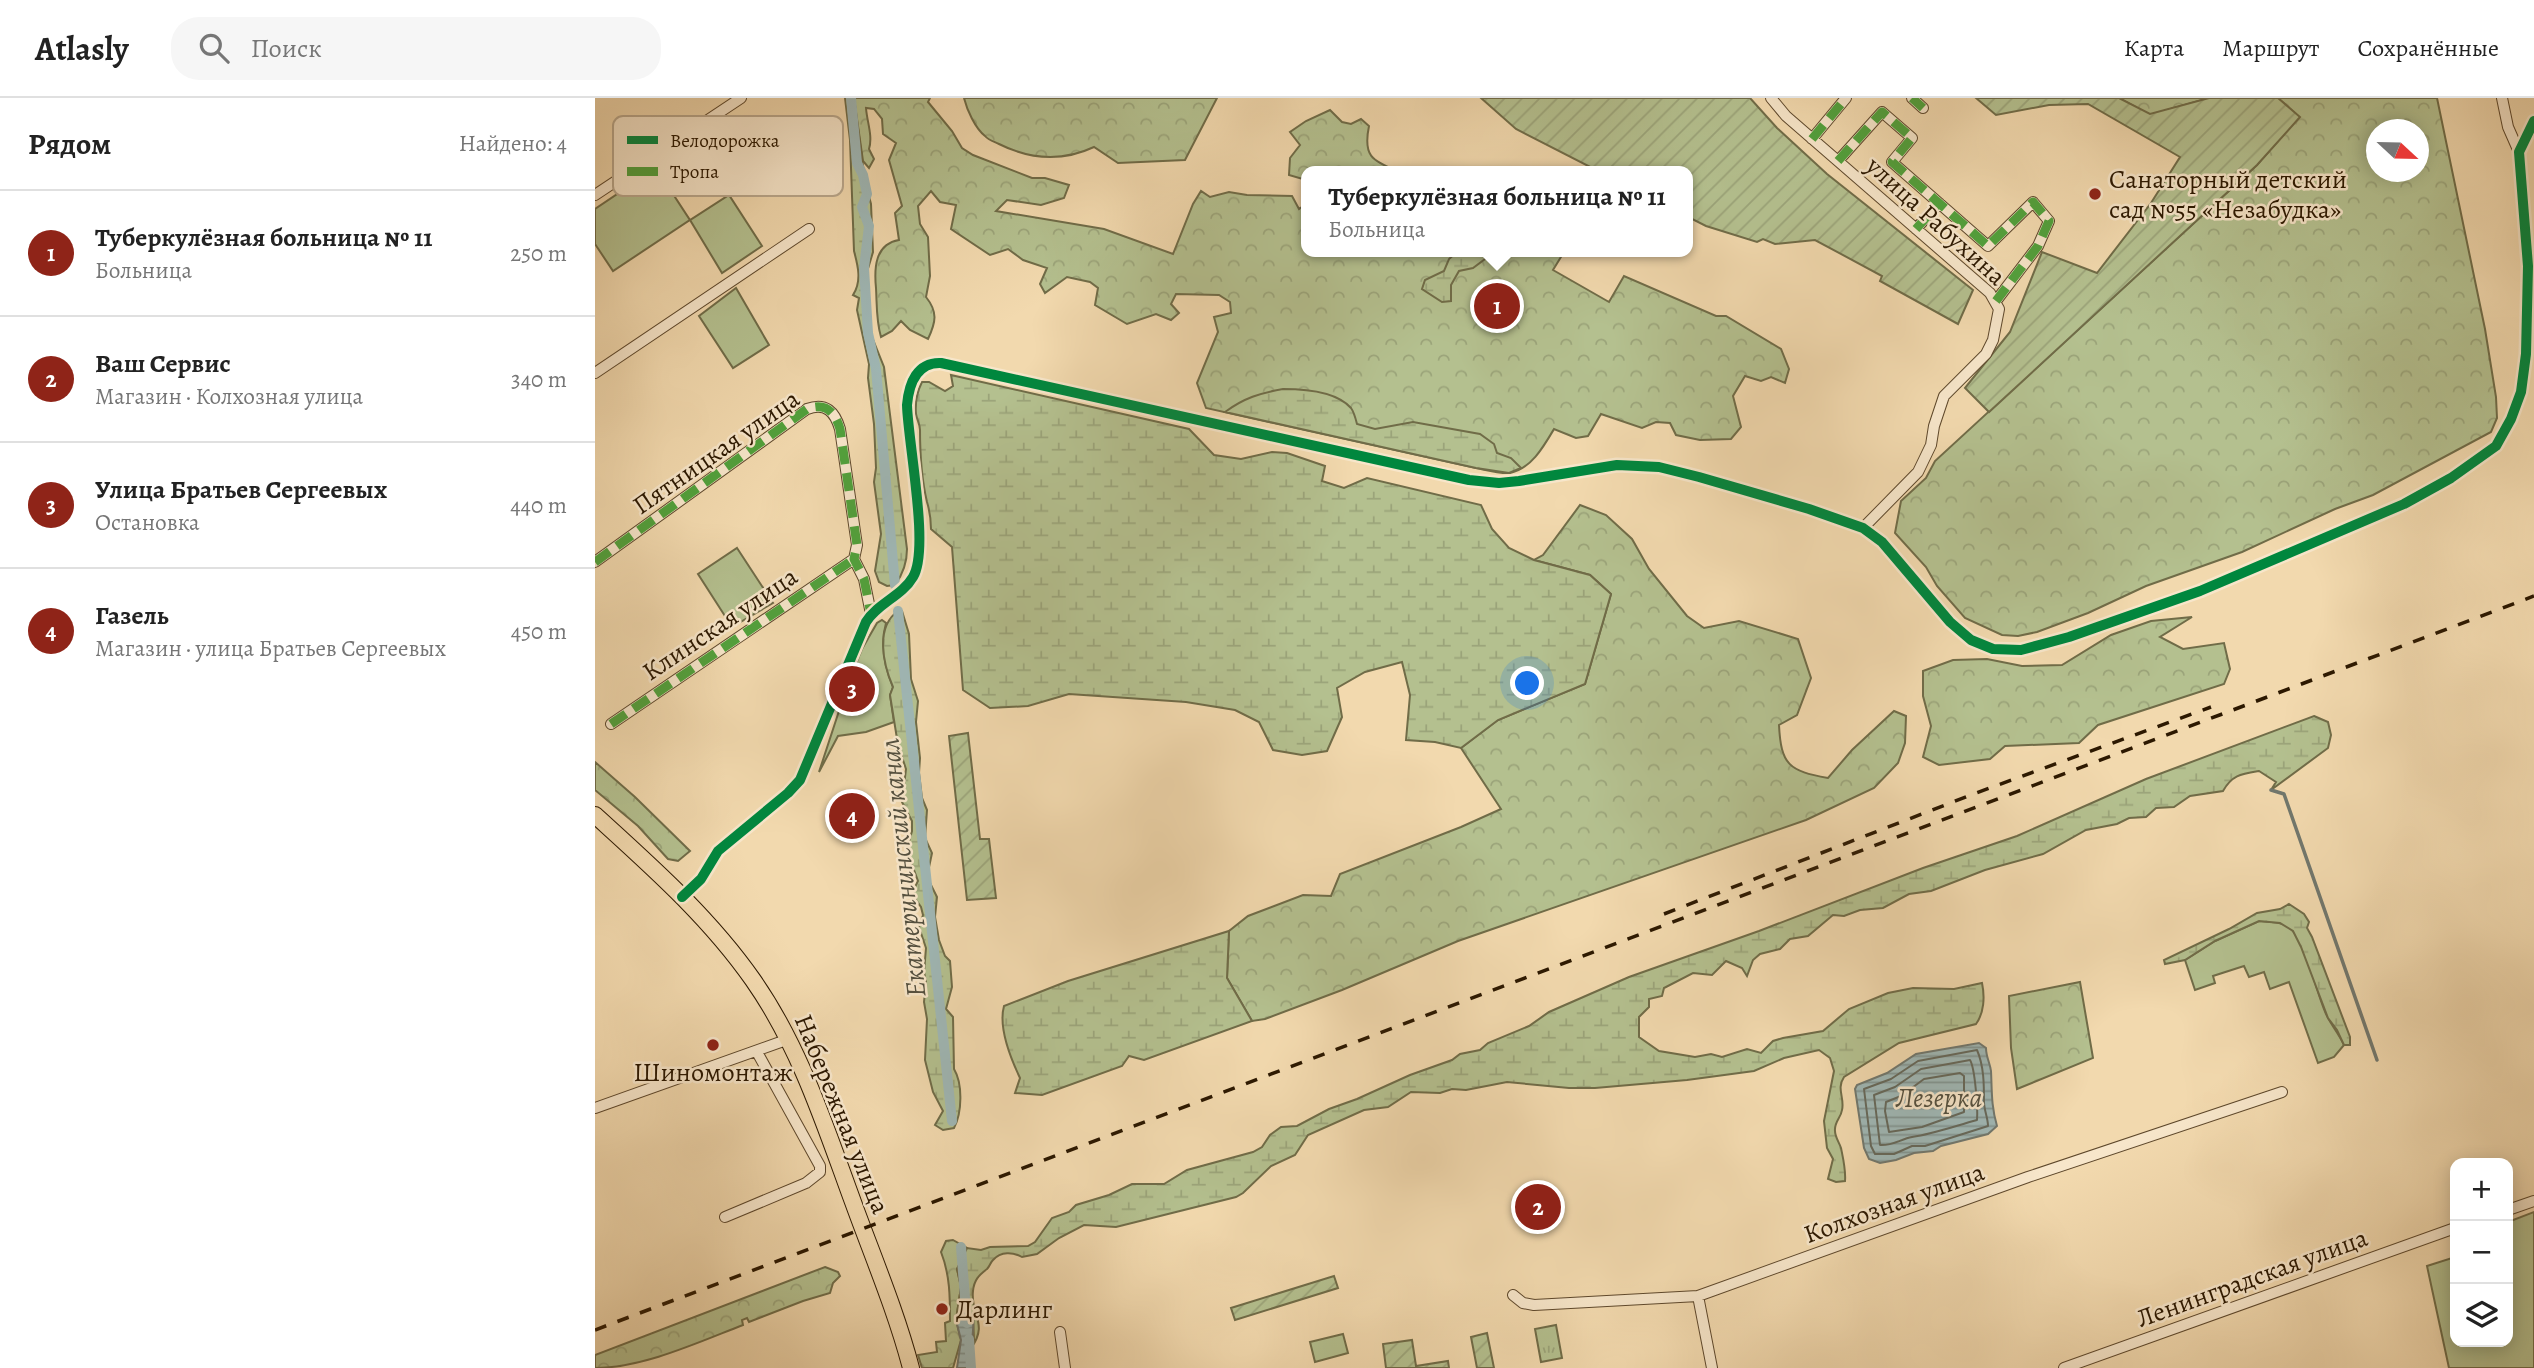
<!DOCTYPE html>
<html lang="ru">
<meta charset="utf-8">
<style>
:root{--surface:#fff;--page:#f6f6f6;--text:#222;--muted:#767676;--line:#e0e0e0;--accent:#8f2418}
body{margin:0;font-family:Alegreya,serif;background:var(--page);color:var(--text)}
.controls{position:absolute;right:21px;bottom:21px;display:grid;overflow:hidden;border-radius:14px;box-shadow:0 4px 18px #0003}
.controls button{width:63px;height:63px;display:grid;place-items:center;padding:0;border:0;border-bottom:2px solid var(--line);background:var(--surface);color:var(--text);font:35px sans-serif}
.compass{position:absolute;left:1771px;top:21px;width:63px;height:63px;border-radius:50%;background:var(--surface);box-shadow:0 4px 18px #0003;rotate:112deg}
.you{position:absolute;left:933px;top:586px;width:24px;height:24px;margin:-18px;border:5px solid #fff;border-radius:50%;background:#1a73e8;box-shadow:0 0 0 10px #1a73e833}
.badge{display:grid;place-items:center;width:46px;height:46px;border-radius:50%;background:var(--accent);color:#fff;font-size:23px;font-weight:700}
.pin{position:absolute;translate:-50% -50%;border:4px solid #fff;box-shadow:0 2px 7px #0006}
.popup{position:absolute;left:706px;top:68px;width:392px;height:91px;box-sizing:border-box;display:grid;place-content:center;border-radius:14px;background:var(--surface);filter:drop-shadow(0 2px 5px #0005);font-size:23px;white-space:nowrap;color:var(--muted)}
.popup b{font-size:26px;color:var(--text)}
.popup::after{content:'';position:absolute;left:50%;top:100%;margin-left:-14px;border:14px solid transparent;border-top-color:var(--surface)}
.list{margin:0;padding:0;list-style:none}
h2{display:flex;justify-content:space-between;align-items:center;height:91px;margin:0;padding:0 28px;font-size:30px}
h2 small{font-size:23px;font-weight:400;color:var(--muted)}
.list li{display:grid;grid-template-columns:46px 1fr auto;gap:21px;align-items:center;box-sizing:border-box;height:126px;padding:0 28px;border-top:2px solid var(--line)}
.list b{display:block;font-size:26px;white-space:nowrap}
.list p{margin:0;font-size:23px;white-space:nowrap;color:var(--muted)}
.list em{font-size:23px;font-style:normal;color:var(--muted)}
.icon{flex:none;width:38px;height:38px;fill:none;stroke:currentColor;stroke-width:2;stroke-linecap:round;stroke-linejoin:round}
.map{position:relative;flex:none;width:1939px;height:1270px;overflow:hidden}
header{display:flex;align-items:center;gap:42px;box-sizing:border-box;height:98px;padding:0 35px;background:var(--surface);border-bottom:2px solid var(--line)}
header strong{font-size:33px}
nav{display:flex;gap:38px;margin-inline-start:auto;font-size:24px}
.search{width:490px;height:63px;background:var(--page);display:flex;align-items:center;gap:18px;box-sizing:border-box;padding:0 24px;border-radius:28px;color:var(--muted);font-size:26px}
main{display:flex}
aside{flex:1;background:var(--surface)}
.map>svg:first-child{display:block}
</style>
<header>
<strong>Atlasly</strong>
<div class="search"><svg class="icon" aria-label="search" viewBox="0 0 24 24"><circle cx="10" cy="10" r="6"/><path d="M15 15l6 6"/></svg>Поиск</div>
<nav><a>Карта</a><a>Маршрут</a><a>Сохранённые</a></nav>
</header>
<main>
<aside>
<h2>Рядом<small>Найдено: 4</small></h2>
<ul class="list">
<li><span class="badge">1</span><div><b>Туберкулёзная больница № 11</b><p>Больница</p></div><em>250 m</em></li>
<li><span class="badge">2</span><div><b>Ваш Сервис</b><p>Магазин · Колхозная улица</p></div><em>340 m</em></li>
<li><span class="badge">3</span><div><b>Улица Братьев Сергеевых</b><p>Остановка</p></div><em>440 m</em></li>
<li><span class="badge">4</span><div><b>Газель</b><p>Магазин · улица Братьев Сергеевых</p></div><em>450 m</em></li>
</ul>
</aside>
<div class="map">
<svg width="1939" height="1270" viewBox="0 0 1939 1270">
<defs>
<pattern id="forest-crowns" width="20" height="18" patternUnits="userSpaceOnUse" patternTransform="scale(1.75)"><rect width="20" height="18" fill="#b4c08f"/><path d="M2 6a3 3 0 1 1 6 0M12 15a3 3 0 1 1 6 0" fill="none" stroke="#9ba47a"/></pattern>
<pattern id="wetland-marsh" width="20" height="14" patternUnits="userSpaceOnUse" patternTransform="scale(1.75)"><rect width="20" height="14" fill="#b4c08f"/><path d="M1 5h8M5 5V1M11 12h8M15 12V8" fill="none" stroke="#9ba47a"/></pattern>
<pattern id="park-tufts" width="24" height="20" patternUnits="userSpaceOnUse" patternTransform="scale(1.75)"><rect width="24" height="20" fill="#b4c08f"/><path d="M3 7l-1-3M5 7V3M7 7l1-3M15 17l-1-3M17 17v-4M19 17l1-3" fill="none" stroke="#9ba47a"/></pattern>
<pattern id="garden-furrows" width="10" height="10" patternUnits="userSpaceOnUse" patternTransform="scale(1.75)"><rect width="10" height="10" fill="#b4c08f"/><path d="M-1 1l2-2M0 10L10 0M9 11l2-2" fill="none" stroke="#9ba47a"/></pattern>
<pattern id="water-rules" width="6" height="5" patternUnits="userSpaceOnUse" patternTransform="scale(1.75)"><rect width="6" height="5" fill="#9fb7b5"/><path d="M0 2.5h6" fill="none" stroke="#829491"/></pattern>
</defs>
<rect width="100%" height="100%" fill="#f2d9ae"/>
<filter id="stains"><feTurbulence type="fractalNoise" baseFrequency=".00286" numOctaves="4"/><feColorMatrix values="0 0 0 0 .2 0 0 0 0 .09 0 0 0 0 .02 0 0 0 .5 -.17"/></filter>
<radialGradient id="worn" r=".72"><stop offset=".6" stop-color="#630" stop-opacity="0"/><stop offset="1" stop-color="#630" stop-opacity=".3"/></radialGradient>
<path fill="#b4c08f" stroke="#706c48" stroke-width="2" d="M61,70L95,122L134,97L167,148L127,175L95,122L18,173L0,146V111Z
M141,190L174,247L138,270L104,218Z
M142,450L178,505L137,529L103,476Z
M287,522L291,525C285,546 290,570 298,589L295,597L299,624L271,634L243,638L224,674L244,613L256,600L261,584L260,568L267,551L282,525Z
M1664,823C1676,824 1687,823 1696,831C1711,844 1722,898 1732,918C1737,928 1744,936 1749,947L1739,959L1723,965L1694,884L1675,891L1669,874L1654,879L1649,868L1618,878L1620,885L1600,892L1590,862L1620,843Z
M1939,1114V1270H1854L1832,1168L1860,1159V1244H1913V1124Z
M748,1236L753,1255L720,1264L715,1244Z"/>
<path fill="url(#forest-crowns)" stroke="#706c48" stroke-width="2" fill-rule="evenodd" d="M259,0H335L333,4L357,33L367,50L378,57L437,80H450L474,87L469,100L446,107L412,102L401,113L509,131L578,156L598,106L606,93L615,99L634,94L652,97L697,98L704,111L711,106V154H969L958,172L1014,204L1029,178L1121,218H1131L1186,251L1194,271L1190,285L1176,279L1166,283L1150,278L1138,298L1146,329L1136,341L1105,342L1081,337L1075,325L1061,324L1047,330L1006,316L993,338L981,340L959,331C949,348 936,371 915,375C905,376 891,372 881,370L611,310L602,285L623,234L619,219L636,215L635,204L624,197L581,196L576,206L584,215L576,222L561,216L532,226L500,207L503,190L495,184L472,179L450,195L445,186L452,170L428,162L413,151L395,157L356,131L361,107L345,104L336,93L323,108L325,126L333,139L335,178L331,199C343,214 341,224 333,241L315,232L306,223L297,233L286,239C281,222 282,207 281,190C279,170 280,146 304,142L300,115L307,108L294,62L301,45L288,36L287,21L279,11L271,10C272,24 278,38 274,51L279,61L274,70L268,63Z
M369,0H622L590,62L523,65L499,49C467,64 436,62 404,46C400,44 393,42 390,38C380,30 372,12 369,0Z
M1524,0H1614L1555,17Z
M1683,0H1842L1890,231L1901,299L1902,320L1896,334L1778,397L1740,411L1647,454L1551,488L1493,515L1442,534L1423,538L1407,537L1370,520L1342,488L1331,469L1300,435L1306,403L1331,380L1340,363L1662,67L1704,19ZM1782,32H1824V74H1782Z
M735,12L747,24L756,26L766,21L774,28C768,57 776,63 803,73H711V82L694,77L695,60L705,47L695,34L711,23Z
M985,407L1011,417L1037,441L1054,471L1092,518L1109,530L1144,523L1203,541L1216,580L1202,617L1184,627C1186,667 1194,673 1233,680L1257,652L1299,613L1311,618L1310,645L1303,665L1279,690L1211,722L863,843L747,892L670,921L657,923L632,880L634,833L653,818L708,797L736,798L745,776L866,729L906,711L866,650L903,622L990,586L1016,496L995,477L939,462L948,457Z
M1597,519L1565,539L1588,551L1629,545L1635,571L1629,586L1503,627L1484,645L1410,648L1395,661L1344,667L1328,659L1336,628L1328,598V573L1358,562L1392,561L1427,568L1467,567L1516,537L1556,523Z
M0,664L40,699L95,753L83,763L73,761L43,728L0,692Z
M1485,884L1498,960L1422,991L1416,950L1414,898Z
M358,1142L372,1150L362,1171L366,1189L361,1222L366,1242L358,1270H327L323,1257L342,1254L341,1244L351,1243L350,1225L355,1223C355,1199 355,1177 346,1154L351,1143Z
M230,1169L243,1174L245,1178L238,1185L235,1195L208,1203L154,1224L152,1220L147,1222L148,1227C104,1244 48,1270 0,1270V1257Z"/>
<path fill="url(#wetland-marsh)" stroke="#706c48" stroke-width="2" d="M250,0H259L270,83L276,106L278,154L272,174L274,220L277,239L289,269L312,451C312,465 308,476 300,487L292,488L284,484L280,473L286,436L279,384L281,370L279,326L273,280L274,266L262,212L264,200L258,197C267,183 263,168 259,153L255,42Z
M862,154H884L894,158L878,170L864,173L856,187V203L847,204L827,191L830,182L849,173L854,161Z
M356,277L594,331L619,357L646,361L677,354L692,355L730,368L727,383L749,390L772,380L886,407L897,431L914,450L939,462L995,477L1016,496L990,586L903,622L866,650L840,644L811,642L815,597L807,564L770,574L742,590L747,619L732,653L707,657L678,652L664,624L640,612L591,604L474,596L433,608L395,610L368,592L357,449L336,431C336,420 335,414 332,404C327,383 325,353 325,332C325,326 322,322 321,316C320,304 322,294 327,284H334L350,293L358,288Z
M688,291C709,291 741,293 756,310C759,314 761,322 762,326L780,331L818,324L885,336L899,346L902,355L916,360L926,370L914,375L881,370L630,314C649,300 665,295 688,291Z
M303,513H307L314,536L316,581L323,603L321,624L325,660L324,675L327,700L332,712L330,740L337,755L333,774L335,785L342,799L340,819L344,842L350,858L355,863L357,889L351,911L358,919L359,971C368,986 367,1015 359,1030L348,1032L340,1027L348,1013L338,994L330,962L332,921L329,904L331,884L329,874L331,850L324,829L328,817L326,809L319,799L318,793L323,783L315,761L314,744L317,733V723L307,704L311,671L303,647L295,597L298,589C288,566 280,529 303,513Z
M1719,618L1733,624L1736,637L1733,650L1676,692L1681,684L1664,673C1646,676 1637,677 1628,693L1595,698L1579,709L1561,710L1551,719L1534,720L1522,726L1491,732L1448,756L1390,772L1336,793L1314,796L1288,810L1265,812L1249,818L1238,817L1213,838L1195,841L1185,851L1165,856L1158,862L1152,878L1147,870L1131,863L1117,877L1098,875L1069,890L1067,898L1054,901V909L1044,919V939L1064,953L1100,959L1116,956L1127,959L1152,951L1166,955L1178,943L1188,940L1228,933L1254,911L1293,895L1318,890L1359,891L1387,885C1390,899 1389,915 1381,926L1304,945L1249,979C1241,991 1250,1000 1247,1012C1246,1020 1239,1024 1240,1033C1240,1039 1244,1044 1246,1050C1248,1060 1251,1072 1250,1083L1241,1084L1233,1081L1238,1061L1232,1050L1229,1023L1239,973L1235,960L1224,952L1189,960L1159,973L1092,982L1000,990H974L912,984L871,992L857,991L845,995L816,994L793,1009L769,1012L713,1037L700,1057L676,1068L648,1095L641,1099L521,1129L489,1127L464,1140L442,1156L427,1159C418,1154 406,1153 398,1162C395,1165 395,1168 392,1171C384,1177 379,1182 378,1193C375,1216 394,1226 376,1250L379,1242L378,1218L364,1216L361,1222L366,1189L362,1171L372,1150L386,1152L395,1149L433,1148L440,1144L457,1120L474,1114L481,1107L514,1097L537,1086H569L592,1072L658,1054L667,1049L675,1037L686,1029L702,1028L734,1011L762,1001L815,977L857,962L865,956L885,952L893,945L934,928L954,914L1034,879L1164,833L1328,770L1422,738L1551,681Z
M1694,806L1709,816L1714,824L1712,830L1717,839L1755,939V947H1749L1742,932L1733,920L1706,849L1698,833L1685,825L1664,823L1620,843L1590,862L1570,866L1569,862L1634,831L1662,815L1685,811Z
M634,833L632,880L657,923L549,962L534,958L527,968L447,997L420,995L425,980C415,959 403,930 409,908L473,883Z"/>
<path fill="url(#park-tufts)" stroke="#706c48" stroke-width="2" d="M961,1227L967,1260L946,1264L940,1231Z"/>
<path fill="url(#garden-furrows)" stroke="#706c48" stroke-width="2" d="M886,0H1155L1182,30L1232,76L1378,192L1363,226L1285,183L1287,178L1220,142L1180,146L1168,141L1162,144L1111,128L1093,119V73H1003L921,31Z
M1381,0H1524L1555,16L1614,0H1683L1705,19L1662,67L1394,314L1370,290L1415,234L1447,154L1502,175L1556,105L1585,59L1493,6L1454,7L1401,17Z
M373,635L385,741H394L401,800L372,802L354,638Z
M739,1178L743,1190L640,1222L636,1210Z
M892,1235L899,1270H882L876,1239Z
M817,1242L821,1268L853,1263L854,1270H791L788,1246Z"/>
<path fill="url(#water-rules)" stroke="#71776d" stroke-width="2" d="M1384,945L1391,950C1391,959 1395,965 1396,973C1397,992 1396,1008 1402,1028L1393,1036L1346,1048L1338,1053L1319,1055L1301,1062L1285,1065L1274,1061L1269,1050L1260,991L1262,987L1292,975L1321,956Z
M368,1212L378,1218C380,1237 374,1252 374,1270H362L366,1242L361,1222Z"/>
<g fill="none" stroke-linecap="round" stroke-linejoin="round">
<path stroke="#66685a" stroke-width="2" d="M1382,952C1389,968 1389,987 1389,1004C1389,1012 1393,1020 1393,1028L1330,1048H1317L1299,1056H1280L1276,1048L1269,991L1296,981L1323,963Z
M1375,962C1380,970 1383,1011 1382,1022C1360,1028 1339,1036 1317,1039C1306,1041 1297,1048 1285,1047L1279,997L1300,989L1326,971Z
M1365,975L1369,978V1014L1327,1029L1294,1034L1290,1013L1291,1004L1306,998L1329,981Z"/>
<path stroke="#71776d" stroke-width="3.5" d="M1676,692L1689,696L1782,962"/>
<path stroke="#9fb7b5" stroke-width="10" d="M256,0L262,65L268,77L272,96L267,109L274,128L269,170L273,235L281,271L300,487
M303,513L357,1023
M366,1149L372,1225
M374,1241L376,1270"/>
<g stroke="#5e482c" stroke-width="12">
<path id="street" d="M1176,0L1191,18L1395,195L1404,211L1398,242L1391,256L1349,298L1339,328L1336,347L1323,374L1268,430
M1317,0L1328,10
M1907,0L1913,29L1924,54
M1217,41L1251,0
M1243,63L1287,14L1317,40L1297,64L1393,148L1438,104L1454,123L1443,148L1401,203
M0,97L146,0
M1321,131L1344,105
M0,275L214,131
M0,464L212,311C231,304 240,314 245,331L262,447L259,461L269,481L276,516
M16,626L259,461
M87,799L106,781L123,753L193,695L205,682L271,524C283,505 307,498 318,479C335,451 313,345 312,307C314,285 322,264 346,265L874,382L904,385L924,383L1022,367L1064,369L1104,379L1214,411L1268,430L1287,444L1355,524L1376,542L1398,551L1426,552L1474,539L1605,493L1809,406L1856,380L1901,348L1916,321L1926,294L1931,256L1933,168L1924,54L1939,23
M0,1010L194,941
M1913,1112L1939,1103
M130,1119L211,1085L225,1074V1068L162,954
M918,1197L928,1205L939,1207L1103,1198L1433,1079L1687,994
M1103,1198L1117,1270
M465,1234L470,1270
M1469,1270L1860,1130"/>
</g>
<g stroke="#2c1800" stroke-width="18">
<path id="primary" d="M0,717C56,768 114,819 158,882C205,949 230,1028 258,1104C278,1159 301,1213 316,1270"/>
</g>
<use href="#street" stroke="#f7e6ca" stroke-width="10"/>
<use href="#primary" stroke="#f2d9ae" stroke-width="16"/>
<path stroke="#2c1800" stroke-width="3.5" stroke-dasharray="12 12" stroke-linecap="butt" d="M1069,816L1381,695L1616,609
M0,1232L1939,498"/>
<path stroke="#51a13c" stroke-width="9" stroke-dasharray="18 9" stroke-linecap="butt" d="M1317,0L1328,10
M1217,41L1251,0
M1243,63L1287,14L1317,40L1297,64L1393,148L1438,104L1454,123L1443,148L1401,203
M1321,131L1344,105
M0,464L212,311C231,304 240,314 245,331L262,447L259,461L269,481L276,516
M16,626L259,461"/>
<g stroke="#f7e6ca" stroke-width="15">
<path id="cycleway" d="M87,799L106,781L123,753L193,695L205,682L271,524C283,505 307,498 318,479C335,451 313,345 312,307C314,285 322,264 346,265L874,382L904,385L924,383L1022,367L1064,369L1104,379L1214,411L1268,430L1287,444L1355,524L1376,542L1398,551L1426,552L1474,539L1605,493L1809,406L1856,380L1901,348L1916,321L1926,294L1931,256L1933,168L1924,54L1939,23"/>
</g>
<use href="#cycleway" stroke="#00873e" stroke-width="10"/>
</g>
<g fill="#8f2418" stroke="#f7e6ca" stroke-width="2.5">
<circle cx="1500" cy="96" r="7"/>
<circle cx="118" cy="947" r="7"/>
<circle cx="347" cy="1211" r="7"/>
</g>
<g text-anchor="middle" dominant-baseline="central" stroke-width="5" stroke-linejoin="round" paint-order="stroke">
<g font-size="26" fill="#2c1800" stroke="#f7e6ca" text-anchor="start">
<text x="1514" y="81">Санаторный детский<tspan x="1514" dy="30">сад №55 «Незабудка»</tspan></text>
<text x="118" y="974" text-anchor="middle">Шиномонтаж</text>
<text x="361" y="1211">Дарлинг</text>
</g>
<g font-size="26" fill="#2c1800" stroke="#f7e6ca">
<text transform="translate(1341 123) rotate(42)">улица Рабухина</text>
<text transform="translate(121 354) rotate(-35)">Пятницкая улица</text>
<text transform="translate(125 526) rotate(-34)">Клинская улица</text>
<text transform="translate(247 1016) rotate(68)">Набережная улица</text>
<text transform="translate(1299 1105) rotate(-20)">Колхозная улица</text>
<text transform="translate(1657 1180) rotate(-20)">Ленинградская улица</text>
</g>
<g font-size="28" font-style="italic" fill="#54503f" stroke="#f7e6ca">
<text transform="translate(308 770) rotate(-96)">Екатерининский канал</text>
<text x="1344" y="1000">Лезерка</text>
</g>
</g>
<rect x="18" y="18" width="230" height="80" rx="10" fill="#f7e6ca" stroke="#baa88d" stroke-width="2"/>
<rect x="32" y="38" width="31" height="8" fill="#00873e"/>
<rect x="32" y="69" width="31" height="9" fill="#51a13c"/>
<g font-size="19" fill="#2c1800">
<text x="75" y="49">Велодорожка</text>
<text x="75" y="80">Тропа</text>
</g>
<rect width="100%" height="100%" filter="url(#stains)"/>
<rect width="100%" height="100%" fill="url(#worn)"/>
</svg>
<div class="controls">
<button>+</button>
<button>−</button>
<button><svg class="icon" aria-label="layers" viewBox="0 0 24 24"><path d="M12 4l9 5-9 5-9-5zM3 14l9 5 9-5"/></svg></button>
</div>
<svg class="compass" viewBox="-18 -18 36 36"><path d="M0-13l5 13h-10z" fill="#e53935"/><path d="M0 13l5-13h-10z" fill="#767676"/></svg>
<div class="you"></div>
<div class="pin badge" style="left:902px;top:208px">1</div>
<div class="popup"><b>Туберкулёзная больница № 11</b>Больница</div>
<div class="pin badge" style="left:943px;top:1109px">2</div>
<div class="pin badge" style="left:257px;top:591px">3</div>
<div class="pin badge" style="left:257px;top:718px">4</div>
</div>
</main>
